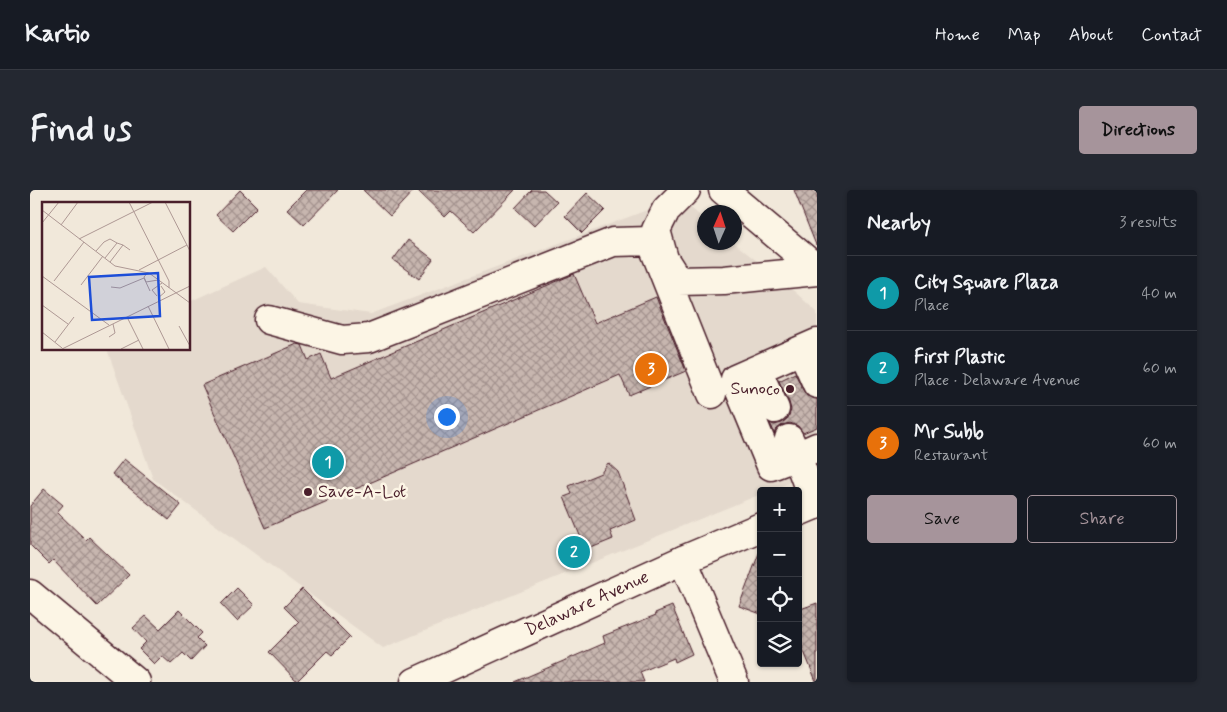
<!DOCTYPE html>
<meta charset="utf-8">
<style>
:root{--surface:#171b24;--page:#242831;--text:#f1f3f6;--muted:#9ea1a6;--line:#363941;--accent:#a6949b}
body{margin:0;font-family:Mynerve,sans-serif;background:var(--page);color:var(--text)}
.controls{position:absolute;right:15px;bottom:15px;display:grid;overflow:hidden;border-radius:5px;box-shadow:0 1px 4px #0004}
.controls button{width:45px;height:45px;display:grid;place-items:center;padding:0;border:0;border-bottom:1px solid var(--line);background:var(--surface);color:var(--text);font:25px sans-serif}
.compass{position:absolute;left:667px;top:15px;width:45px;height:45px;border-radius:50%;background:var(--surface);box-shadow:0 1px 4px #0004;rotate:3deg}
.you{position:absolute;left:416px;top:226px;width:18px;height:18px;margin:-12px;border:4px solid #fff;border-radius:50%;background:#1a73e8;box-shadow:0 0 0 8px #1a73e833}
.badge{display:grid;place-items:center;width:32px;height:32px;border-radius:50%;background:var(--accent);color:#fff;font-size:16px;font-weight:700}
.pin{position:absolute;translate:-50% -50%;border:2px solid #fff;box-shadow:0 1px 5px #0006}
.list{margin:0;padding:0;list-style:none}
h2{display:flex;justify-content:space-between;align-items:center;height:65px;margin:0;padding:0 20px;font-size:21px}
h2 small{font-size:16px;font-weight:400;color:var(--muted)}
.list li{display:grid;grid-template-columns:32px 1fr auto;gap:15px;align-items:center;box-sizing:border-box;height:75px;padding:0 20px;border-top:1px solid var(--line)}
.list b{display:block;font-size:19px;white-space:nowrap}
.list p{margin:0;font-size:16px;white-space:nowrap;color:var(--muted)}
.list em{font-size:16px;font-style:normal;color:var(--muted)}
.actions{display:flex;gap:10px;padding:15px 20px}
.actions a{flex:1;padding:11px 0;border:1px solid var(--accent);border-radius:5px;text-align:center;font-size:18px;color:var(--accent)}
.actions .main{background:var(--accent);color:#111}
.icon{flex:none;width:28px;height:28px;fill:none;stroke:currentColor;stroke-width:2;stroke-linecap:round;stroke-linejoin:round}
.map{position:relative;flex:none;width:787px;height:492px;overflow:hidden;border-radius:5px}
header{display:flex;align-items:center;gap:30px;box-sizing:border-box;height:70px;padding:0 25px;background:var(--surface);border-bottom:1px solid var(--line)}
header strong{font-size:24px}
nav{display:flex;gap:28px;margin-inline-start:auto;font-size:18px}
.intro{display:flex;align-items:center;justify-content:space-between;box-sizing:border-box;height:120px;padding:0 30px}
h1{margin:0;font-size:35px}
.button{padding:12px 22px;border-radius:5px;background:var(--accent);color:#111;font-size:18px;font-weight:700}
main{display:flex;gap:30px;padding:0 30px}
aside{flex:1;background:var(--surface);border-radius:5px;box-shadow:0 1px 4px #0004}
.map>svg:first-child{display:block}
</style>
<header>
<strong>Kartio</strong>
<nav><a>Home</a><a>Map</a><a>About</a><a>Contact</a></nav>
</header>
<div class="intro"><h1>Find us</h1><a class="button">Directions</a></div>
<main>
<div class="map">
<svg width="787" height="492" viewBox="0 0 787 492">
<defs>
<pattern id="building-cross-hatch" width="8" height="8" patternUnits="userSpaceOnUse" patternTransform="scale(1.25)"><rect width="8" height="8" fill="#c7b6af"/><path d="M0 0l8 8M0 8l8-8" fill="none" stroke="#a4938f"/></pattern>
</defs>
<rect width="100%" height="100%" fill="#f1e8da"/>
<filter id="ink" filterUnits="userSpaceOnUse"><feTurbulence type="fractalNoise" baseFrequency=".02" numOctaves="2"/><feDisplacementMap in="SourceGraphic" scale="10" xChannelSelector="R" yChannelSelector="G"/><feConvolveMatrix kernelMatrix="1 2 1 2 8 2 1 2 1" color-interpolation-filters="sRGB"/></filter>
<g filter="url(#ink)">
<path fill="#e4d9cd" d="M649,8L674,29V52L704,53L755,93L787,122V281L739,301H731V304L353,458L123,289L77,159H159V112L236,77L268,114L341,124Z"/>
<path fill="url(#building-cross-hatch)" stroke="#4a1f2b" d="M210,0L227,17L203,41L186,25Z
M276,0H308L274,35L257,19Z
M333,0H384L360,26Z
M387,0H485L444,42L421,21L415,27Z
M502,0H514L527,12L504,36L485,18Z
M764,0H787V55H786Z
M557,3L575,20L552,43L535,26Z
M378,50L403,69L389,89L363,70Z
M544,84L565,133L626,107L656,181L599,205L590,185L235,338L172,195L267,154L272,155L278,170L291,164L301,188Z
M765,183L773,200L777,206L787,209V237L773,243L768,236L760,233L752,235L746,240L745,244L740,233L744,235L752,233L758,228L761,220L759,212L749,191Z
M94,269L151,315L139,330L82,284Z
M578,273L588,282L606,330L580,341L583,349L556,360L534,307L542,304L539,296L571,283Z
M14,299L33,315L27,322L56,350L59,347L99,385L67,416L23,370L19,374L0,355V316Z
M729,363H731V424L709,416Z
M207,398L224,415L207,431L191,414Z
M272,399L320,447L302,465L297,461L267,491L239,462L269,432L254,417Z
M787,413V491H786L768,447V420Z
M642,416L662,464L645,472L644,468L610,482L614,492H485L575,453L573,446L626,425L625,423Z
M149,420L172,443L167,448L175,456L161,471L153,463L141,474L132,466L124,474L109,459L116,452L103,438L116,426L130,439Z"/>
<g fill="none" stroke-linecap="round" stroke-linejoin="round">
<g stroke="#4a1f2b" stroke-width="31">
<path id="minor" d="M656,0L636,20L626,40L634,69L648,91L694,90L787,81
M693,0L787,79
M239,130L312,150L339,148L583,52L621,51L682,204
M772,160L787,194
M727,180L745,219
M759,249L767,266L741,276L705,189L787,153
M785,315L767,266L787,257
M0,404L106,492"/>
</g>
<g stroke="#4a1f2b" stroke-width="31">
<g id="major">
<path d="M768,322L787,314"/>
<path d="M653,370L704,492"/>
<path id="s1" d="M385,492L653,370L731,337"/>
</g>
</g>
<use href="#minor" stroke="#fcf5e5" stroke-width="28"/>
<use href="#major" stroke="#fcf5e5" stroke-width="28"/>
</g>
</g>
<g fill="#4a1f2b" stroke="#fcf5e5" stroke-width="2">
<circle cx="760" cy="199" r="5"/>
<circle cx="278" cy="302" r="5"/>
</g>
<g text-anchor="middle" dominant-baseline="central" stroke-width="5" stroke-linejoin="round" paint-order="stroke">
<g font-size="18" fill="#4a1f2b" stroke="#fcf5e5" text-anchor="end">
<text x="750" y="199">Sunoco</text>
<text x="288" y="302" text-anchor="start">Save-A-Lot</text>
</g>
<g font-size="18" fill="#4a1f2b" stroke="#fcf5e5">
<text stroke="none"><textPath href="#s1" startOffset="189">Delaware Avenue</textPath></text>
</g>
</g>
<g transform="translate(12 12)">
<rect width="148" height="148" fill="#f1e8da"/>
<path fill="none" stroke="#ae9894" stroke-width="1" d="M87,0L127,79V86M123,0L148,49M0,8L73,64L107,71L148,101M0,21L17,0M19,23L36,0M37,37L111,0M54,49L62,40L68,37L75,41M63,56L75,41L81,43M68,60L81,43L88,48M97,68L145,43M106,70L102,75L104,80L116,78M0,74L67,123M12,79L42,40M39,83L61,54M69,85L78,86L102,76L108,89M115,94L110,88L120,81M116,96L123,90L119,84M0,103L26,122M106,104L127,147M85,115L101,147M137,124L148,144M0,130L20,146M67,135L73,131L71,122M13,140L32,115M20,147L148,84M79,147L97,138"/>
<path fill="#1d4ed8" fill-opacity="0.15" stroke="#1d4ed8" stroke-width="2.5" d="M116,71L118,114L50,118L47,75Z"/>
<rect width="148" height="148" fill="none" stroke="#4a1f2b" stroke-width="2.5"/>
</g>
</svg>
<div class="controls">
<button>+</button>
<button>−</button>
<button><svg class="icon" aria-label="locate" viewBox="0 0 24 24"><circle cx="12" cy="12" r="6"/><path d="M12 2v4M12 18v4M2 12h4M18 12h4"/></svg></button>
<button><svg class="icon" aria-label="layers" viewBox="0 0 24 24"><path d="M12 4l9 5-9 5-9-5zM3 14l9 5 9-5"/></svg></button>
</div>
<svg class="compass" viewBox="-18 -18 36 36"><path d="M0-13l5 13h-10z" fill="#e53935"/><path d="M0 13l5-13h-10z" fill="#9ea1a6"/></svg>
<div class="you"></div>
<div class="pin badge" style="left:298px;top:272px;background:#0f9aa8">1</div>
<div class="pin badge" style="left:544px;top:362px;background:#0f9aa8">2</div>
<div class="pin badge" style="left:621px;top:179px;background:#e8710a">3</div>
</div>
<aside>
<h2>Nearby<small>3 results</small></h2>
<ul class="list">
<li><span class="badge" style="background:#0f9aa8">1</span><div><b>City Square Plaza</b><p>Place</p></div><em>40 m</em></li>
<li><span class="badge" style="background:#0f9aa8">2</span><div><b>First Plastic</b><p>Place · Delaware Avenue</p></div><em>60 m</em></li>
<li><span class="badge" style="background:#e8710a">3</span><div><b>Mr Subb</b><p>Restaurant</p></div><em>60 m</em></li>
</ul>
<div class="actions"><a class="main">Save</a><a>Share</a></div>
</aside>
</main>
